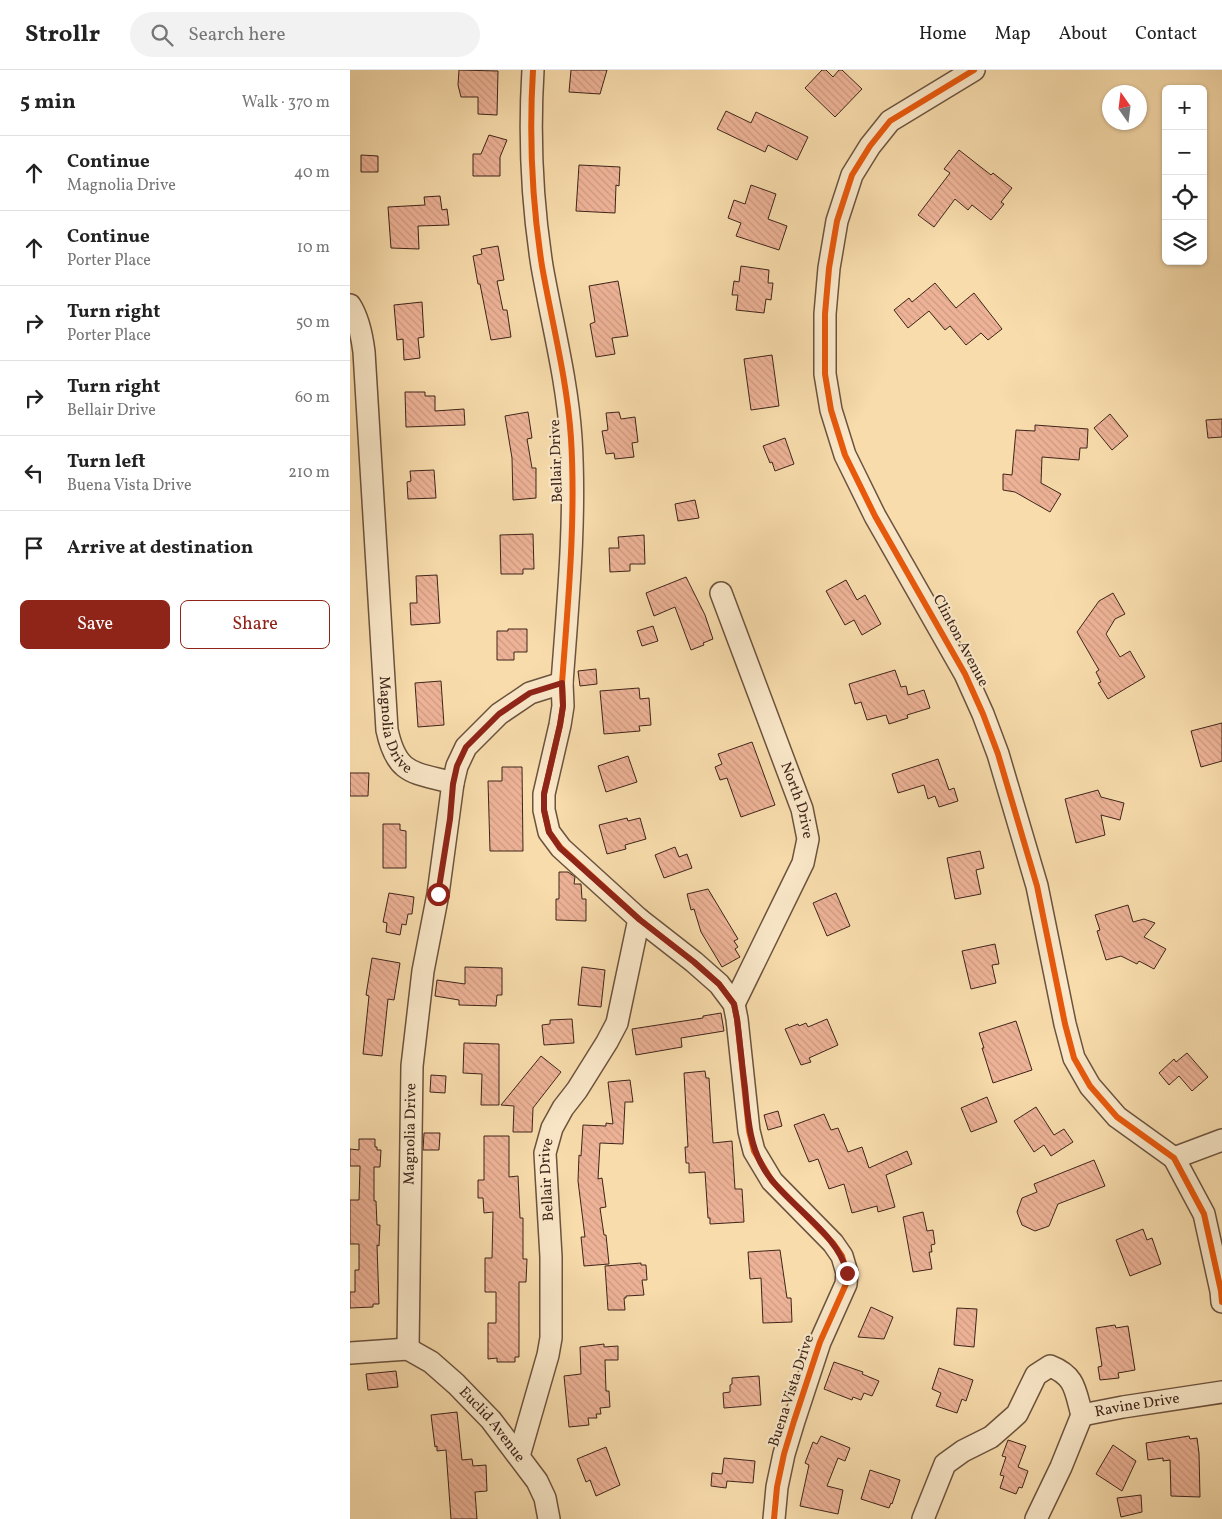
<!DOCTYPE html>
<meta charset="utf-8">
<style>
:root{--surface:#fff;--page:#f2f2f2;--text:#222;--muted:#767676;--line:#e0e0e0;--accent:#8f2418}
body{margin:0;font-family:Vollkorn,serif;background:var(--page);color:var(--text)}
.controls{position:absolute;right:15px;top:15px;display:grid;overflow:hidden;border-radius:8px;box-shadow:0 1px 4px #0004}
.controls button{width:45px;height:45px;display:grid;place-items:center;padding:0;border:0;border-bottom:1px solid var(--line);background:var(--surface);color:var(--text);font:25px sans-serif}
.compass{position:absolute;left:752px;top:15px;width:45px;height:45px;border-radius:50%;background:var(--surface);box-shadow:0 1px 4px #0004;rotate:346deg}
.stop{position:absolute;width:15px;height:15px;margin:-11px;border:4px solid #8f2418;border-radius:50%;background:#fff}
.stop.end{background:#8f2418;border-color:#fff;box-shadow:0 1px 5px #0008}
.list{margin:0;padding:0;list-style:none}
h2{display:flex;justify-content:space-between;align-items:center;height:65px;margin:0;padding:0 20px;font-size:21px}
h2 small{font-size:16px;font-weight:400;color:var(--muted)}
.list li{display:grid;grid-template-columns:32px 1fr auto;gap:15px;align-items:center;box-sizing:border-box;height:75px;padding:0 20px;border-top:1px solid var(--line)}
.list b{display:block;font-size:19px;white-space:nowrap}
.list p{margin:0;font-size:16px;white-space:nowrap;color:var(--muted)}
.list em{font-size:16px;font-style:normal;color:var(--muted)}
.actions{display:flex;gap:10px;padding:15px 20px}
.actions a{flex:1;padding:11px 0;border:1px solid var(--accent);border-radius:8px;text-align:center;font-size:18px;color:var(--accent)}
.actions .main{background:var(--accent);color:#fff}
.icon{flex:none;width:28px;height:28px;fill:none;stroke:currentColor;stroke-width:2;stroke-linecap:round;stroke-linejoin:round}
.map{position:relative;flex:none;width:872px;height:1449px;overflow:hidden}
header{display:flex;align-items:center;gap:30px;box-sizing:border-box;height:70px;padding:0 25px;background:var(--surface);border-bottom:1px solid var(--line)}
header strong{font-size:24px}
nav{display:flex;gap:28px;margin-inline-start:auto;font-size:18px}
.search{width:350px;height:45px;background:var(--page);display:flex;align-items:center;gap:12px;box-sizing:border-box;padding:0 18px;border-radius:28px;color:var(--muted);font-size:19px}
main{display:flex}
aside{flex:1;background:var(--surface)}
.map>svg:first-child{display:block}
</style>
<header>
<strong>Strollr</strong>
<div class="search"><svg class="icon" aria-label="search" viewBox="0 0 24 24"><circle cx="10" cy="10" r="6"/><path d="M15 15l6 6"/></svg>Search here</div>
<nav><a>Home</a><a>Map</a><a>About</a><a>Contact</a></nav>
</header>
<main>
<aside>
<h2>5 min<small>Walk · 370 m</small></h2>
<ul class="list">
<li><svg class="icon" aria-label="ahead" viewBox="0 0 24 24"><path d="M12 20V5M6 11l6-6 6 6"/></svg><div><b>Continue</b><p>Magnolia Drive</p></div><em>40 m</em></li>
<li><svg class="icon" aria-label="ahead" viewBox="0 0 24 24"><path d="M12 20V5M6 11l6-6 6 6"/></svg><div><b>Continue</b><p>Porter Place</p></div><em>10 m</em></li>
<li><svg class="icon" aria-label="right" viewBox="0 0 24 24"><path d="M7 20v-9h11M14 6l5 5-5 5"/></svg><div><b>Turn right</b><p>Porter Place</p></div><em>50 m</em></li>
<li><svg class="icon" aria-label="right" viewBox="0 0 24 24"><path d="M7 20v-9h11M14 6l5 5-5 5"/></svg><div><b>Turn right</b><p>Bellair Drive</p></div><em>60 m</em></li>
<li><svg class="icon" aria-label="left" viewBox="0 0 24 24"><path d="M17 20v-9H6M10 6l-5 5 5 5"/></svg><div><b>Turn left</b><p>Buena Vista Drive</p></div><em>210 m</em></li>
<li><svg class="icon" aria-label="arrive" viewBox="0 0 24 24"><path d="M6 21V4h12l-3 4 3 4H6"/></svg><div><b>Arrive at destination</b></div></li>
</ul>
<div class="actions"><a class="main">Save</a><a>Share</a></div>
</aside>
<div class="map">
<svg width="872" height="1449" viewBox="0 0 872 1449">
<defs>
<pattern id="building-back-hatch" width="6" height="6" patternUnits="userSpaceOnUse" patternTransform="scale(1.25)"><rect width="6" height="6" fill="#eeb397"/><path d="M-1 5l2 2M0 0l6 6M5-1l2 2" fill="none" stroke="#cd9a82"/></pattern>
</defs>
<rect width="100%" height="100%" fill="#f8dcac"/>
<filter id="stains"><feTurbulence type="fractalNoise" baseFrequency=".004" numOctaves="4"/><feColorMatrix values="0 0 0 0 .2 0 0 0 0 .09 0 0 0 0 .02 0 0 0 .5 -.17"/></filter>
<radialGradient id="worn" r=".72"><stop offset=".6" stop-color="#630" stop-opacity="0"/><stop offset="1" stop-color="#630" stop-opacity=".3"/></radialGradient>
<path fill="url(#building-back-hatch)" stroke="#3e251a" d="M109,0L148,1L147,45L128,44V27H111L108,15Z
M221,0H257L250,24L219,22Z
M472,0H476L483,7L489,0H492L512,19L485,47L455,18Z
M376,41L401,53L406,42L458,67L447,90L418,75L415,82L367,59Z
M139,65L157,70L150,87V106H123V84H131Z
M609,80L641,105L643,103L662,118L651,132L654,134L641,150L622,135L618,140L605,129L584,157L568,145L600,103L594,99Z
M11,85L28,86V102H11Z
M229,95L270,97L269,116L266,115L265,143L226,141Z
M401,115L426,124L418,149L437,156L429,180L386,166L391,153L378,148L384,130L395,134Z
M90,126L92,140L97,139L99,155L68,156L69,179L41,178L38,137L75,135L74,127Z
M148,176L154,210L147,211L153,240H157L161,267L141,270L130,214H128L123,186L132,184L131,179Z
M391,196L419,200L418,213H423L421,230L416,229L414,243L386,240L388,225H382L384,211L389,212Z
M268,211L278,266L262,268L265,284L246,287L240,254L245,252L239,216Z
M585,213L606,238L624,223L652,259L638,270L631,263L616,275L600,256L595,260L579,241L558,258L544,240L559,228L562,232Z
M72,232L74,267L68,268L70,288L54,290L53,269L47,270L44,235Z
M422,285L429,336L401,340L394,289Z
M55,322H75V326H85V341L114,339L115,355L56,357Z
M178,342L182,368L177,369L182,398H186V428L163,430L162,388L155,346Z
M269,342L271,349L285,347L288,372L282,373L284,387L265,389L264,383L256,384L252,361L258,360L256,343Z
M760,344L778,366L762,380L744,358Z
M872,349V367L858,368L856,350Z
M685,355L738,359L737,378H730L729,390L692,387L691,413L711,424L700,442L665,422L653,420V404L662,405L666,360L685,361Z
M435,368L444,394L425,401L422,392L420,393L413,376Z
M84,400L86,428L58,429L57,412L61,411L60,401Z
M345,430L349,448L328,451L325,434Z
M183,464L184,499H173V504H151L150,465Z
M294,465L295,494H280V501L260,502L259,478H269L268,467Z
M87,505L90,553L61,555L60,533H67L66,506Z
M336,507L355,545L363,569L353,573L354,575L341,580L325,537L304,546L296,523Z
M496,510L507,530L515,525L531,554L512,565L504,550L495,555L476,521Z
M763,523L775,544L765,549L756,564L770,587L780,581L795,607L758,629L748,613L751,612L746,602L749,600L727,562L749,531Z
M303,556L308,571L292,576L287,561Z
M158,559H177V582H164V590H147V561H158Z
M246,599L247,614L230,616L228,601Z
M545,600L551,617L556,616L558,625L574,620L580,638L557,645L558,648L539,654L536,645L517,650L511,632L505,634L499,614Z
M91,611L94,655L68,657L65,613Z
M289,618L290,629L299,628L301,655L289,656L290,661L254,664L250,621Z
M872,653V691L851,697L841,661Z
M402,672L425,735L391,747L377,708L370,710L365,697L372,694L368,684Z
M278,686L287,712L256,722L248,696Z
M588,689L599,720L604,718L608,731L589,737L585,726L578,729L574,715L548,723L542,704Z
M152,697H172L173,781H140L138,711H152Z
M0,703H19L18,726H0Z
M748,720L751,727L774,733L770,750L751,745L755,765L726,773L715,729Z
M277,748L278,751L290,748L296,769L275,775L276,779L257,784L249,755Z
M33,754H50V760L56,761V798H33Z
M325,777L329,787L337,784L342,798L314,808L305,785Z
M630,781L634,798L626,800L631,824L605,829L597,788Z
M209,802H218L225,807L224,814H231L232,829H236V851L206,850V829H209Z
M358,819L388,869L384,871L388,877L385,879L390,887L372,897L351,862L344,839L341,840L337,824Z
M39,823L64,827L62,844H58L56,855L52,854L50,865L36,862L37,853L33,852Z
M486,823L500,856L477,866L463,833Z
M778,835L783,852L794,849L805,853L794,867L816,879L804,899L789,891L787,894L771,886L756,890L747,861L750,860L745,845Z
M645,874L649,894L642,895L646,913L621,919L612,881Z
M22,888L50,893L44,930L38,929L32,986L13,984L19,926L16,925Z
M115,897L152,898V925H147L146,936L109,935V930L85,926L87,910L115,914Z
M232,897L255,900L251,937L228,935Z
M371,943L374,961L331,968L332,977L286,985L282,959L353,948V946Z
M222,949L224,973L194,975L192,955L200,954V950Z
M477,949L488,975L459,988L461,992L451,995L435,959L448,954L449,956L456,953L458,957Z
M666,951L682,1000L643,1013L632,978H634L629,963Z
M114,973L149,974V1035H131L132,1004L113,1003Z
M837,983L858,1007L842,1021L829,1006L819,1015L809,1003L824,989L826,992Z
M191,986L211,1002L183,1038L182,1062H163L164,1036L151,1035Z
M355,1001L356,1008H359L363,1073L382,1071L385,1119H392L394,1152L360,1154V1148H358L355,1102L339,1103V1093H336L335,1077H338L334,1003Z
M81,1005L96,1006L95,1023L80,1022Z
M280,1010L283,1032H275L273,1074L250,1073L248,1109L252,1108L256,1137L250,1138L254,1165H256L259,1194L234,1196L231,1167H235L228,1111L229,1085L231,1086L233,1055L256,1056V1053L263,1054L258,1012Z
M637,1027L647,1052L621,1062L611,1038Z
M686,1037L704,1065L714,1059L723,1072L701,1086L694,1075L684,1082L664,1051Z
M428,1041L432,1056L418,1060L414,1045Z
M474,1044L481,1060L488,1058L498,1082L512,1077L519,1098L557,1081L562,1094L536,1105L545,1137L528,1142L527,1136L502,1143L494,1114L479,1119L468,1089L459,1092L444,1055Z
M74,1063H90L89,1080H73Z
M134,1066H159V1107L168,1106L170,1148H173V1189H177L176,1212H169V1287H165V1292H147V1288L138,1289V1253H146V1222H135V1188H142L143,1142L134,1143L133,1128H128V1110H134Z
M9,1069H25V1077H27V1080H31L30,1097H24V1131H26L27,1155H30L29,1176L27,1175L29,1234H23V1237L0,1238V1222H5V1200H9V1174H0V1130H9L10,1096H0V1079L9,1080Z
M744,1090L755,1116L708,1134L699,1156L685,1161L672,1155L667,1142L672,1128L687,1122L684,1114Z
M573,1142L577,1161L583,1160L585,1174L581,1175L582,1182H579L582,1199L563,1202L553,1147Z
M793,1159L797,1170L802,1168L811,1194L780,1206L766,1170Z
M430,1180L437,1228H441L442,1252L413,1253L411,1208L400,1209L398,1182Z
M291,1193V1195H296L297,1210H292L294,1225L276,1226V1228H274L275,1240H258L255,1196Z
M521,1237L543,1247L534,1269L508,1267Z
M607,1238L627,1239L624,1277L604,1275Z
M765,1255L766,1258L778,1256L785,1300L768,1303L769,1308L750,1310L748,1297L752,1296L746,1258Z
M254,1274V1277L268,1276V1290H255L256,1321H259L260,1337L250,1338L251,1344H246L247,1348H238L239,1355L219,1357L214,1306L231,1304L230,1277Z
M484,1292L513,1302L512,1304L529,1311L522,1326L514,1323L511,1330L503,1327L502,1330L474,1319Z
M589,1298L623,1310L616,1331L612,1329L607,1343L586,1336L591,1323L582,1319Z
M46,1301L48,1317L18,1320L16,1304Z
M409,1306L411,1335L374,1338L373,1323L380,1322V1315L382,1314V1308Z
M107,1342L112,1390L122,1389L123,1396L136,1395L137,1421L125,1422L127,1449H101L96,1380L87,1381V1376L85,1377L81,1345Z
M471,1366L500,1378L495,1391L488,1388L477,1416L493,1420L488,1444L450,1436L459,1395L455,1393L463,1372L467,1374Z
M839,1366L840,1369L847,1368L849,1383L850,1427L821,1426L820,1390L813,1391V1388L798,1390L796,1373Z
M658,1370L676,1376L668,1397L678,1401L672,1418L669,1417L666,1424L650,1418L654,1406L650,1405L656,1387L652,1386Z
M763,1375L786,1391L772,1421L746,1404Z
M256,1377L270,1415L246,1426L240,1410L236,1412L227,1389Z
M374,1388L405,1391L403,1413L377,1411L376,1418L361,1416L362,1403L372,1404Z
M520,1400L550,1410L542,1434L541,1433L539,1438L511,1429Z
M791,1425L792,1442L771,1447L767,1428Z"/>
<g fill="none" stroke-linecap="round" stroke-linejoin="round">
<g stroke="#6c533e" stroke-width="24">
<g id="minor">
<path d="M183,0C179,65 182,132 192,196C202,253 217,309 221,368C226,449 218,532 212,613L213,636L210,655L194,724V740L199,762L211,778L289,849L344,892L369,914L384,934L387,949L399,1061L404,1081L422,1111L483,1173L492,1186L497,1203L496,1214L470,1272L444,1351L434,1384L427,1417L424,1449"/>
<path d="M624,0L540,51L520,76L502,105L487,151L479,198L475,244V304L481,340L495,385L525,446L615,604L633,644L648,684L687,816L715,954L724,988L740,1016L767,1047L824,1088L854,1144L871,1221L872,1232"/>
<path id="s1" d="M0,235C9,249 12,266 14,282L37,660C47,706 64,702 103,713L88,824L73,901L62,996L58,1279"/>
<path id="s2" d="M371,523L452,739L458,769L453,793L384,934"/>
<path d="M103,713L107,696L116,677L149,644L180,623L212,613"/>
<path d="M824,1088L872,1070"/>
<path id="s3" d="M58,1279L81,1292L106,1314L141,1350L187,1411L195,1428L199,1449"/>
<path d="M0,1283L58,1279"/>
<path id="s4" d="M732,1345L773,1337L872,1322"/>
<path id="s5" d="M169,1386L198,1285L201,1268V1187L195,1083L202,1058L213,1038L227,1020L257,972L267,953L289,849"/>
<path d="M573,1449L595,1394L613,1381L641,1367L667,1344L686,1305L700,1296C726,1306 725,1321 732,1345"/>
<path d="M686,1449L711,1397L732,1345"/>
</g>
</g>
<use href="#minor" stroke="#fae8c9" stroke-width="21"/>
<g stroke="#fae8c9" stroke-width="9">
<path id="cycleway" d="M183,0C179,65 182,132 192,196C202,253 217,309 221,368C226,449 218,532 212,613L213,636L210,655L194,724V740L199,762L211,778L289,849L344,892L369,914L384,934L387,949L399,1061L404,1081L422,1111L483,1173L492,1186L497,1203L496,1214L470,1272L444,1351L434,1384L427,1417L424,1449
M624,0L540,51L520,76L502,105L487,151L479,198L475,244V304L481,340L495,385L525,446L615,604L633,644L648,684L687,816L715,954L724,988L740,1016L767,1047L824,1088L854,1144L871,1221L872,1232"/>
</g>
<use href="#cycleway" stroke="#e8590c" stroke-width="6"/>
</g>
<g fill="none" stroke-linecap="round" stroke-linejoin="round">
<path stroke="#8f2418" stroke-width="6" d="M88,824L100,749L103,714L107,696L116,677L149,644L180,623L212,613L213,636L210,655L194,724V740L199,762L210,778L290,850L344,892L369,914L384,934L387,949C390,972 392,995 395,1018C398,1047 399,1074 414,1099C436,1135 489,1163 497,1203"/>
</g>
<g text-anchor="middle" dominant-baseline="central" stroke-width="4.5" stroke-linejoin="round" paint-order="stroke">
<g font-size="15" fill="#3e251a" stroke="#fae8c9">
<text transform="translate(207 391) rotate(-92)">Bellair Drive</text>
<text transform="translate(610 571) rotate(62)">Clinton Avenue</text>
<text stroke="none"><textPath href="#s1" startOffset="425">Magnolia Drive</textPath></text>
<text stroke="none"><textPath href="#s2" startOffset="221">North Drive</textPath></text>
<text transform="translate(61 1064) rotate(-89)">Magnolia Drive</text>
<text stroke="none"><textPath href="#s5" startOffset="281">Bellair Drive</textPath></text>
<text transform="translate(442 1321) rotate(-72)">Buena Vista Drive</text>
<text stroke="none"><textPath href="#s4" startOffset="56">Ravine Drive</textPath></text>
<text stroke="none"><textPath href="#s3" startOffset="114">Euclid Avenue</textPath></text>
</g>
</g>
<rect width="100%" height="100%" filter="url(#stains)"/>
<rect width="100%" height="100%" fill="url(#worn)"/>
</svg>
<div class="controls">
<button>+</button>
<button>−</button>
<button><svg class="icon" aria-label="locate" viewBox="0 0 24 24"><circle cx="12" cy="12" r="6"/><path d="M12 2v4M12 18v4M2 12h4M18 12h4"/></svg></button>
<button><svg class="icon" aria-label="layers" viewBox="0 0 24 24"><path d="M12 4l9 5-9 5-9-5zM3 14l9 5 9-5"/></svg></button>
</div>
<svg class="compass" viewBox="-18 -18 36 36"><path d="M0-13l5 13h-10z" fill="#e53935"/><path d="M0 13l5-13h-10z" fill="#767676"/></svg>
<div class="stop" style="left:88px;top:824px"></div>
<div class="stop end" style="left:497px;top:1203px"></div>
</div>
</main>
